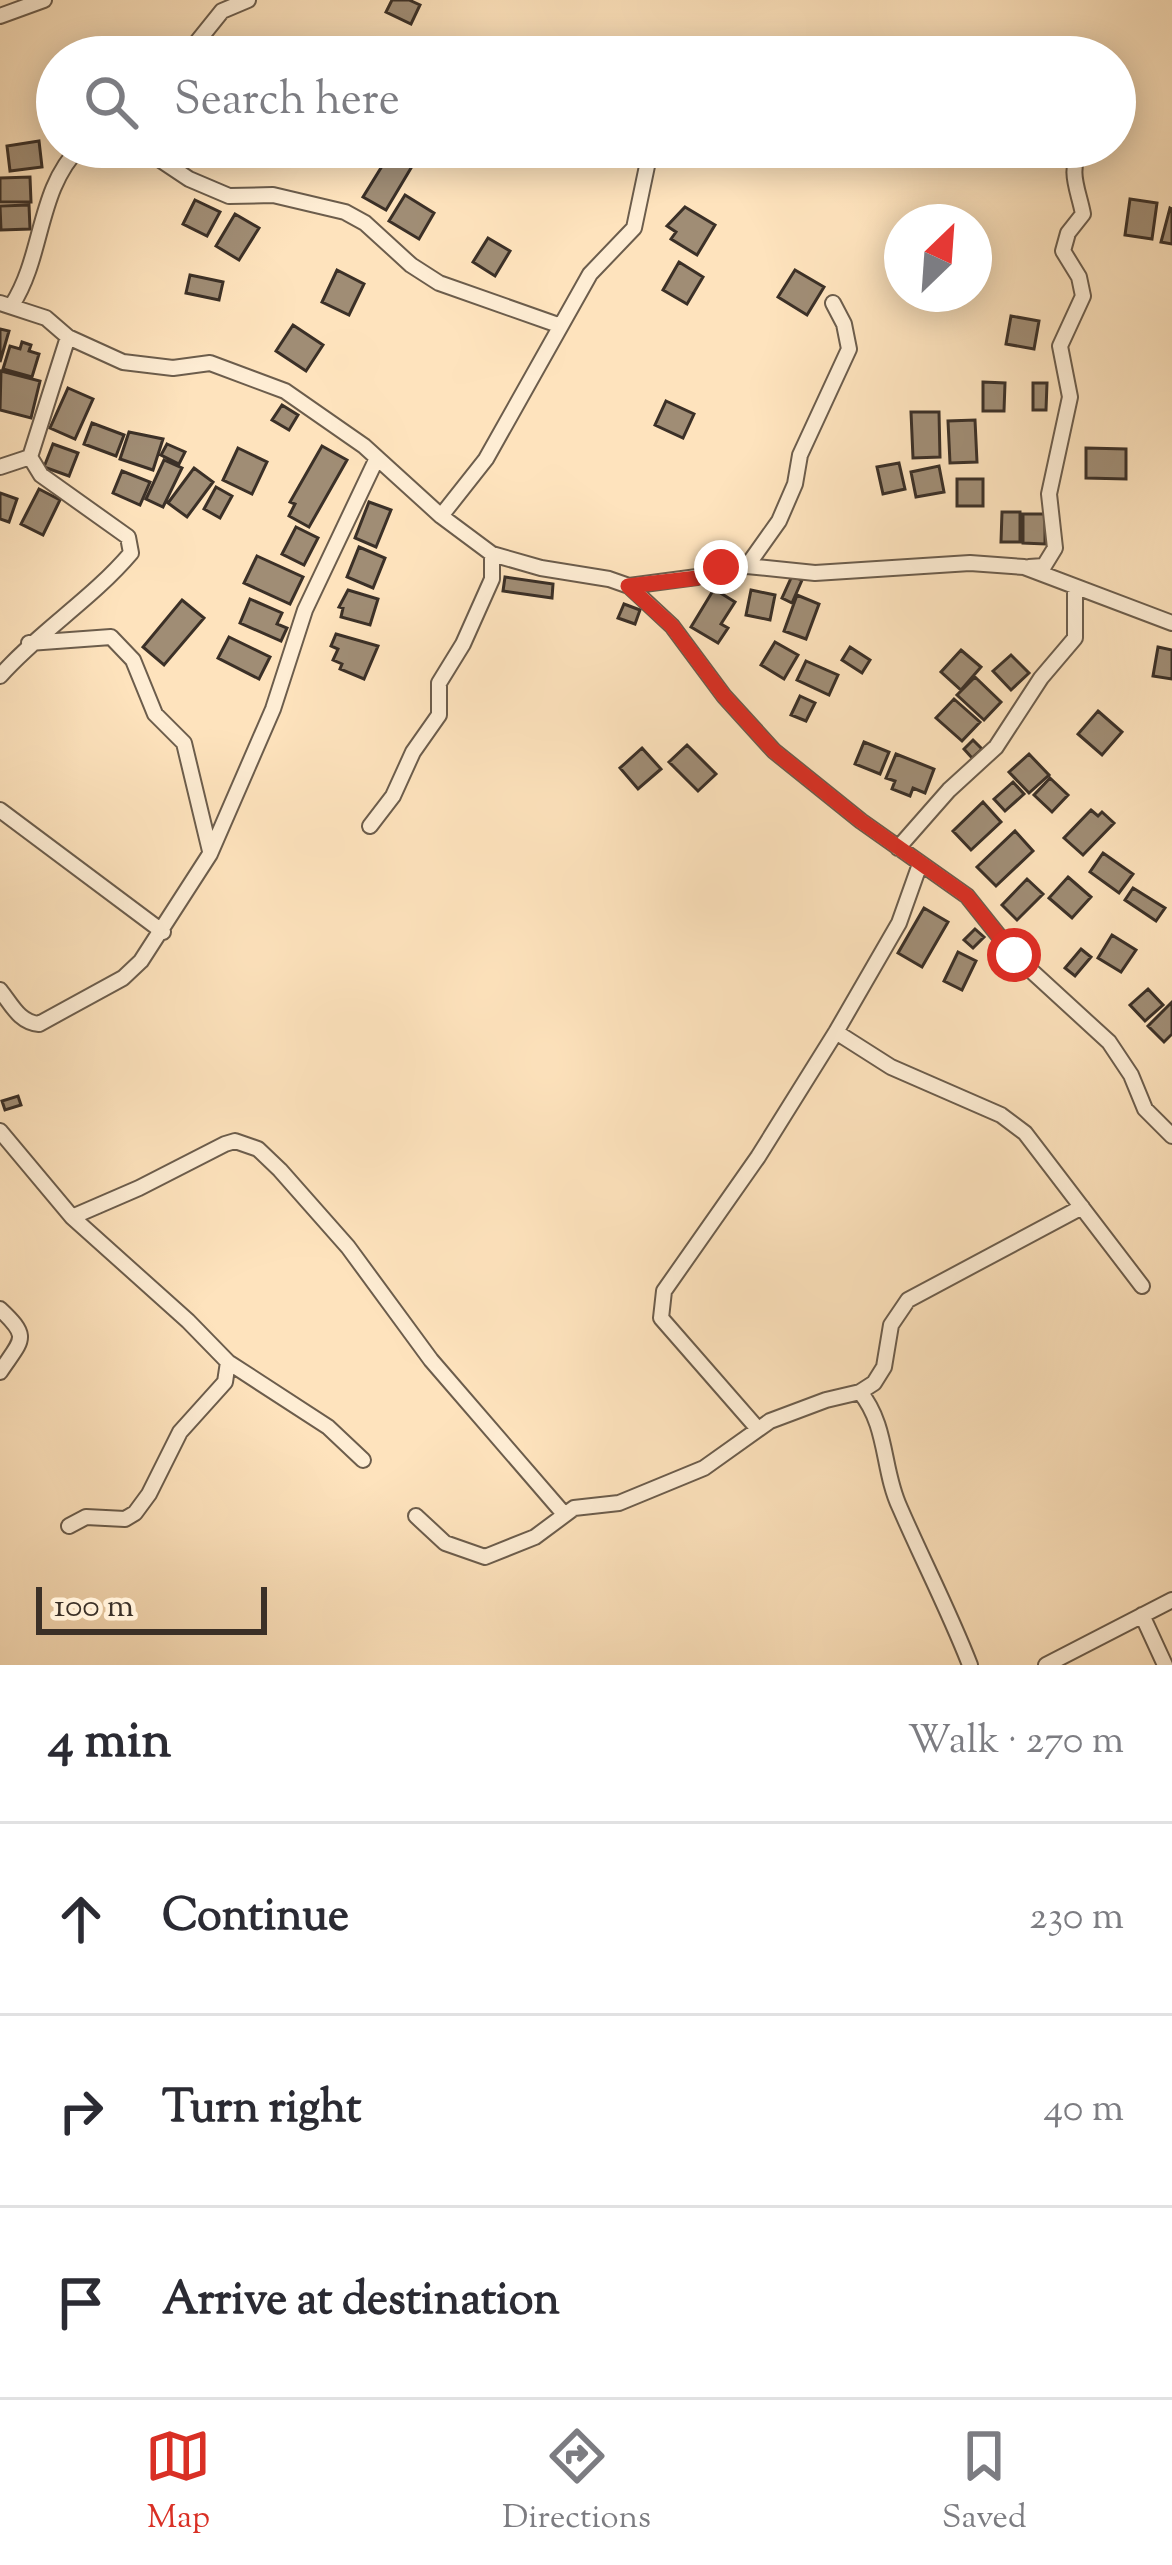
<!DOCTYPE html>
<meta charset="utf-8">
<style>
:root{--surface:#fff;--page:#f2f2f3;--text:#2b2b33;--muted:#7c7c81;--line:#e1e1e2;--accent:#d93025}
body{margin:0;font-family:"Sorts Mill Goudy",serif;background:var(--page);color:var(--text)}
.compass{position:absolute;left:884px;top:204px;width:108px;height:108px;border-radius:50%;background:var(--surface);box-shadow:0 6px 30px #0003;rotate:25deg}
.scale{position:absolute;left:36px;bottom:30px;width:231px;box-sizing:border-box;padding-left:12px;border:6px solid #3b3027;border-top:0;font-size:33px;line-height:42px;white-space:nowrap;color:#3b3027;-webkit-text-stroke:9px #feedd4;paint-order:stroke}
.stop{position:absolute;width:36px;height:36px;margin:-27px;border:9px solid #d93025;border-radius:50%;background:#fff}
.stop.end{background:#d93025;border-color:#fff;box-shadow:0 3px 12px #0008}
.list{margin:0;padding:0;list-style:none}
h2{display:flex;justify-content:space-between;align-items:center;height:156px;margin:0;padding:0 48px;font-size:51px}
h2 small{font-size:39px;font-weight:400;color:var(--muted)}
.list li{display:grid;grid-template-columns:78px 1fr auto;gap:36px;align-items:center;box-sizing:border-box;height:192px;padding:0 48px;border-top:3px solid var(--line)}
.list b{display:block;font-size:45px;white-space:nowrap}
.list em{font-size:39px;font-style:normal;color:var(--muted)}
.icon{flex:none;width:66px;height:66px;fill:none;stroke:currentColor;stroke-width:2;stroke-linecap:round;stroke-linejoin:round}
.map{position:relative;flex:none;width:1172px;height:1665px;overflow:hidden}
.search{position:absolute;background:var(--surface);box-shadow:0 6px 30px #0003;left:36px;right:36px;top:36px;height:132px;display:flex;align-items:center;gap:30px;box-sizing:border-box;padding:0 42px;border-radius:66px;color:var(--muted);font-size:45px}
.sheet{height:732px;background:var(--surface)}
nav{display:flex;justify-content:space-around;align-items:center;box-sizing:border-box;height:168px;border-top:3px solid var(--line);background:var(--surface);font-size:33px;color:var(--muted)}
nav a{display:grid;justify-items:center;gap:6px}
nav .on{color:var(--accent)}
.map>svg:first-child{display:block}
</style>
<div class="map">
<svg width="1172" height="1665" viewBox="0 0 1172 1665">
<rect width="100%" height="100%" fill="#fee3bd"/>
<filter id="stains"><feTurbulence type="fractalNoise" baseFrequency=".00167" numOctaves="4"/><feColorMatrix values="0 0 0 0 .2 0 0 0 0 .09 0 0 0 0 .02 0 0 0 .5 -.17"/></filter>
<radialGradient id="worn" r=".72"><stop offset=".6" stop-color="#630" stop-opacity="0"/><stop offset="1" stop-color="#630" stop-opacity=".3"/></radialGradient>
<path fill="#a08d75" stroke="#3b3027" stroke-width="3" d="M392,0H409L420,5L411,24L386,12Z
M39,141L42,167L10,171L7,146Z
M392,150L414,163L386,210L363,197Z
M30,177L31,202H0V178Z
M405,195L434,213L419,239L389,221Z
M1130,199L1157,203L1152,239L1125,235Z
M195,200L220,212L207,236L183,224Z
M29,205L30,229L1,230L0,206Z
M685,207L715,225L697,255L671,239L676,232L667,226Z
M1170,208L1172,209V244L1161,242Z
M235,214L259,228L239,260L216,246Z
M488,238L510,251L495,276L473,262Z
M679,262L703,277L687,304L663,290Z
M337,270L364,284L349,315L322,302Z
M795,270L824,287L807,315L778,297Z
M190,275L223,282L219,300L186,293Z
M1011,316L1039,321L1034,349L1006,344Z
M293,325L323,345L306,371L276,351Z
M0,329L9,331L0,362Z
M22,342L31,345L29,351L39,354L32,377L3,369L10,346L20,349Z
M1,371L40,381L31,418L0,410Z
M983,382L1005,383L1004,411H983Z
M1033,383H1047L1046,410H1033Z
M68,388L93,399L75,439L50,428Z
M666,401L694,414L683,438L655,425Z
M282,405L298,415L289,430L272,420Z
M911,412H939L940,457L913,458Z
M975,420L977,462L950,463L948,421Z
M92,423L124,435L116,456L84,444Z
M129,432L163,439L153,470L120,459Z
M53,444L78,453L69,476L44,467Z
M167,444L185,452L179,464L161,455Z
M322,446L347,460L309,527L289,516L295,504L290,502Z
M238,448L267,462L252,494L223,480Z
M1086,448L1126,449V479L1086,478Z
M164,460L182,468L163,507L146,499Z
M899,463L905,489L883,494L877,467Z
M939,466L944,492L916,497L911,472Z
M194,468L213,482L187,517L168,503Z
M122,471L150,482L140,505L113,493Z
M957,479H983V506H957Z
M216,487L232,496L220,518L204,509Z
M39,489L60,500L43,535L21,524Z
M0,493L17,499L9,522L0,519Z
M369,502L391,510L376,547L355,538Z
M1002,512H1020V542H1001Z
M1023,514H1045V544L1023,543Z
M296,527L318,538L304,565L282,554Z
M359,547L385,558L373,588L347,577Z
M257,556L303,577L290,604L244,583Z
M792,576L802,580L792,603L782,598Z
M505,577L553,584L552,598L503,591Z
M714,589L735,602L721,624L728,628L718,643L691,627Z
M348,590L378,599L370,625L341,617L343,608L339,607Z
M751,590L775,595L770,620L746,615Z
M797,595L819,604L806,639L784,631Z
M250,599L282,613L277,624L287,628L281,641L240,623Z
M182,600L204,618L164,665L143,647Z
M624,604L640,610L635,624L618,618Z
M336,634L378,646L364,679L340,669L342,664L333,660L338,649L331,646Z
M229,637L270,657L259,679L218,658Z
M775,642L798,655L784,679L761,665Z
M850,647L870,660L862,673L842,660Z
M1158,647L1172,650V679L1153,676Z
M961,650L981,667L961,690L941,672Z
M1011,655L1029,673L1011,690L993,671Z
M806,661L838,675L829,695L797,680Z
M975,677L1001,702L984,720L957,695Z
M800,696L815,703L806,721L791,715Z
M954,699L980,722L962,741L936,718Z
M1098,711L1122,732L1102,755L1078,734Z
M973,740L982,749L972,758L964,749Z
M864,742L889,752L880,774L855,764Z
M687,745L716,774L698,791L669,762Z
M642,748L661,769L638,789L620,768Z
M896,754L934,769L925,793L913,788L910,796L892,789L895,781L886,778Z
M1029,754L1049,775L1029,793L1009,772Z
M1050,778L1068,795L1052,812L1034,795Z
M1013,782L1024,794L1005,811L994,799Z
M983,802L1001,822L971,850L953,831Z
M1091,810L1098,816L1102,812L1114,823L1083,855L1064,838Z
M1015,831L1033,851L996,886L977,867Z
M1103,853L1133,874L1119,893L1090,872Z
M1068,877L1091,897L1072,918L1049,898Z
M1027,879L1043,894L1017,920L1002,905Z
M1133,888L1165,908L1156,921L1125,900Z
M924,908L948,922L922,967L898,953Z
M975,929L984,937L973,948L964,940Z
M1112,935L1136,950L1121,972L1098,958Z
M1081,949L1091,957L1075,976L1065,968Z
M958,952L976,961L962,990L944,981Z
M1148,989L1163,1005L1145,1021L1130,1005Z
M1172,1002V1034L1164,1042L1148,1026Z
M18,1096L21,1105L5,1110L2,1101Z"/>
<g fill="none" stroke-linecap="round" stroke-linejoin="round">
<g stroke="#6c5d4c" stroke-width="18">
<path id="minor" d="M0,16L44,0
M185,57L222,11L248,0
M120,147L150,153L189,179L229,196L273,195L345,212L365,223L411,265L439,283L561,326
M0,303L46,318L68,337L123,362L173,368L210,363L285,391L364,446L441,516L492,554L541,568L609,579L629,586L697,577L721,567L747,566L815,573L970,563L1024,567L1172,623
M12,305C44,255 37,190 80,147
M30,457L68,337
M0,467L30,457
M441,516L486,459L590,274L634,228L651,147
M747,566L779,521L795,484L800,455L849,349L844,324L833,303
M1029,567L1044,566L1055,548L1049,494L1070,397L1060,346L1083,296L1079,277L1063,251L1068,233L1083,214C1078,188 1067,171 1082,147
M629,586L672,626L724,696L774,751L861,821L967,896L1014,955L1109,1042L1131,1075L1145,1109L1172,1136
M29,643L111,637L133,660L155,714L184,743L210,851
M0,676C40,631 92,599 131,553L128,537L41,475L30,457
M0,810L163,932
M370,826L393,796L413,752L439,715V683L463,644L492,579V554
M898,848L949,790L996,747L1041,678L1075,638V589
M0,990C12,1005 19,1022 39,1024L123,978L141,961L210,854L273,709L305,610L377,458
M836,1032L891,1067L1001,1115L1025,1133L1142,1286
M0,1131L72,1217L188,1321L228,1362L328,1427L363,1460
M72,1217L139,1188L225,1144L235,1141L258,1149L280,1170L348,1247L431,1360L564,1514
M0,1309C31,1338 22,1339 0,1372
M860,1392C888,1426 882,1470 900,1508C923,1561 949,1611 970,1665
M758,1429L661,1318L664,1291L758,1157L836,1032L899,923L920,864
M416,1516L445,1543L485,1557L535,1537L574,1508L619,1503L704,1468L770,1421L826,1400L860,1392L874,1383L884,1367L891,1325L908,1300L1082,1207
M69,1526L86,1517L125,1519L135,1513L149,1494L180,1432L225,1382L228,1362
M1142,1615L1165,1665
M1046,1665L1172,1600"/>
</g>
<use href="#minor" stroke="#feedd4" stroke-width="14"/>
</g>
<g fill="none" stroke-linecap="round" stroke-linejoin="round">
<path stroke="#d93025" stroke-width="15" d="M721,567L697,578L628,586L672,626L724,696L774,751L861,821L967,896L1014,955"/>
</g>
<rect width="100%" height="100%" filter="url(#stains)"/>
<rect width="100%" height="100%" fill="url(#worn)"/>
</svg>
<svg class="compass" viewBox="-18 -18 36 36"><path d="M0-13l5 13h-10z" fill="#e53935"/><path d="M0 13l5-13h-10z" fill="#7c7c81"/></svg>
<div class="scale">100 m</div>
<div class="stop" style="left:1014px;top:955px"></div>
<div class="stop end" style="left:721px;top:567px"></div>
<div class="search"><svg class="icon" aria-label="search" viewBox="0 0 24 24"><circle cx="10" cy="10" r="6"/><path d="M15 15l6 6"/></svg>Search here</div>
</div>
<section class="sheet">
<h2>4 min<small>Walk · 270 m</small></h2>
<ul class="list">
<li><svg class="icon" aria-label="ahead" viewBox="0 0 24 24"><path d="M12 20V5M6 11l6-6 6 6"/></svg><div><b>Continue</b></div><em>230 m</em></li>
<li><svg class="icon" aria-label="right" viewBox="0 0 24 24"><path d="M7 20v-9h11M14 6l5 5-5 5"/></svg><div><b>Turn right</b></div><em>40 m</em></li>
<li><svg class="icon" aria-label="arrive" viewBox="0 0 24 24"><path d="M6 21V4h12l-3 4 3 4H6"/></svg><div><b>Arrive at destination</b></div></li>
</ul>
</section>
<nav>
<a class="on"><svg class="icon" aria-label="map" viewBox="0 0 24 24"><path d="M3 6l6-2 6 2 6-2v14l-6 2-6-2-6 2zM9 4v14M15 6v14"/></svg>Map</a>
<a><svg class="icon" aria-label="directions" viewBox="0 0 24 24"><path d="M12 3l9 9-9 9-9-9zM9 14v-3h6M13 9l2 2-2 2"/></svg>Directions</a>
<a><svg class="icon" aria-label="saved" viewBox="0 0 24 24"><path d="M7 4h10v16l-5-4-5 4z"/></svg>Saved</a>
</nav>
